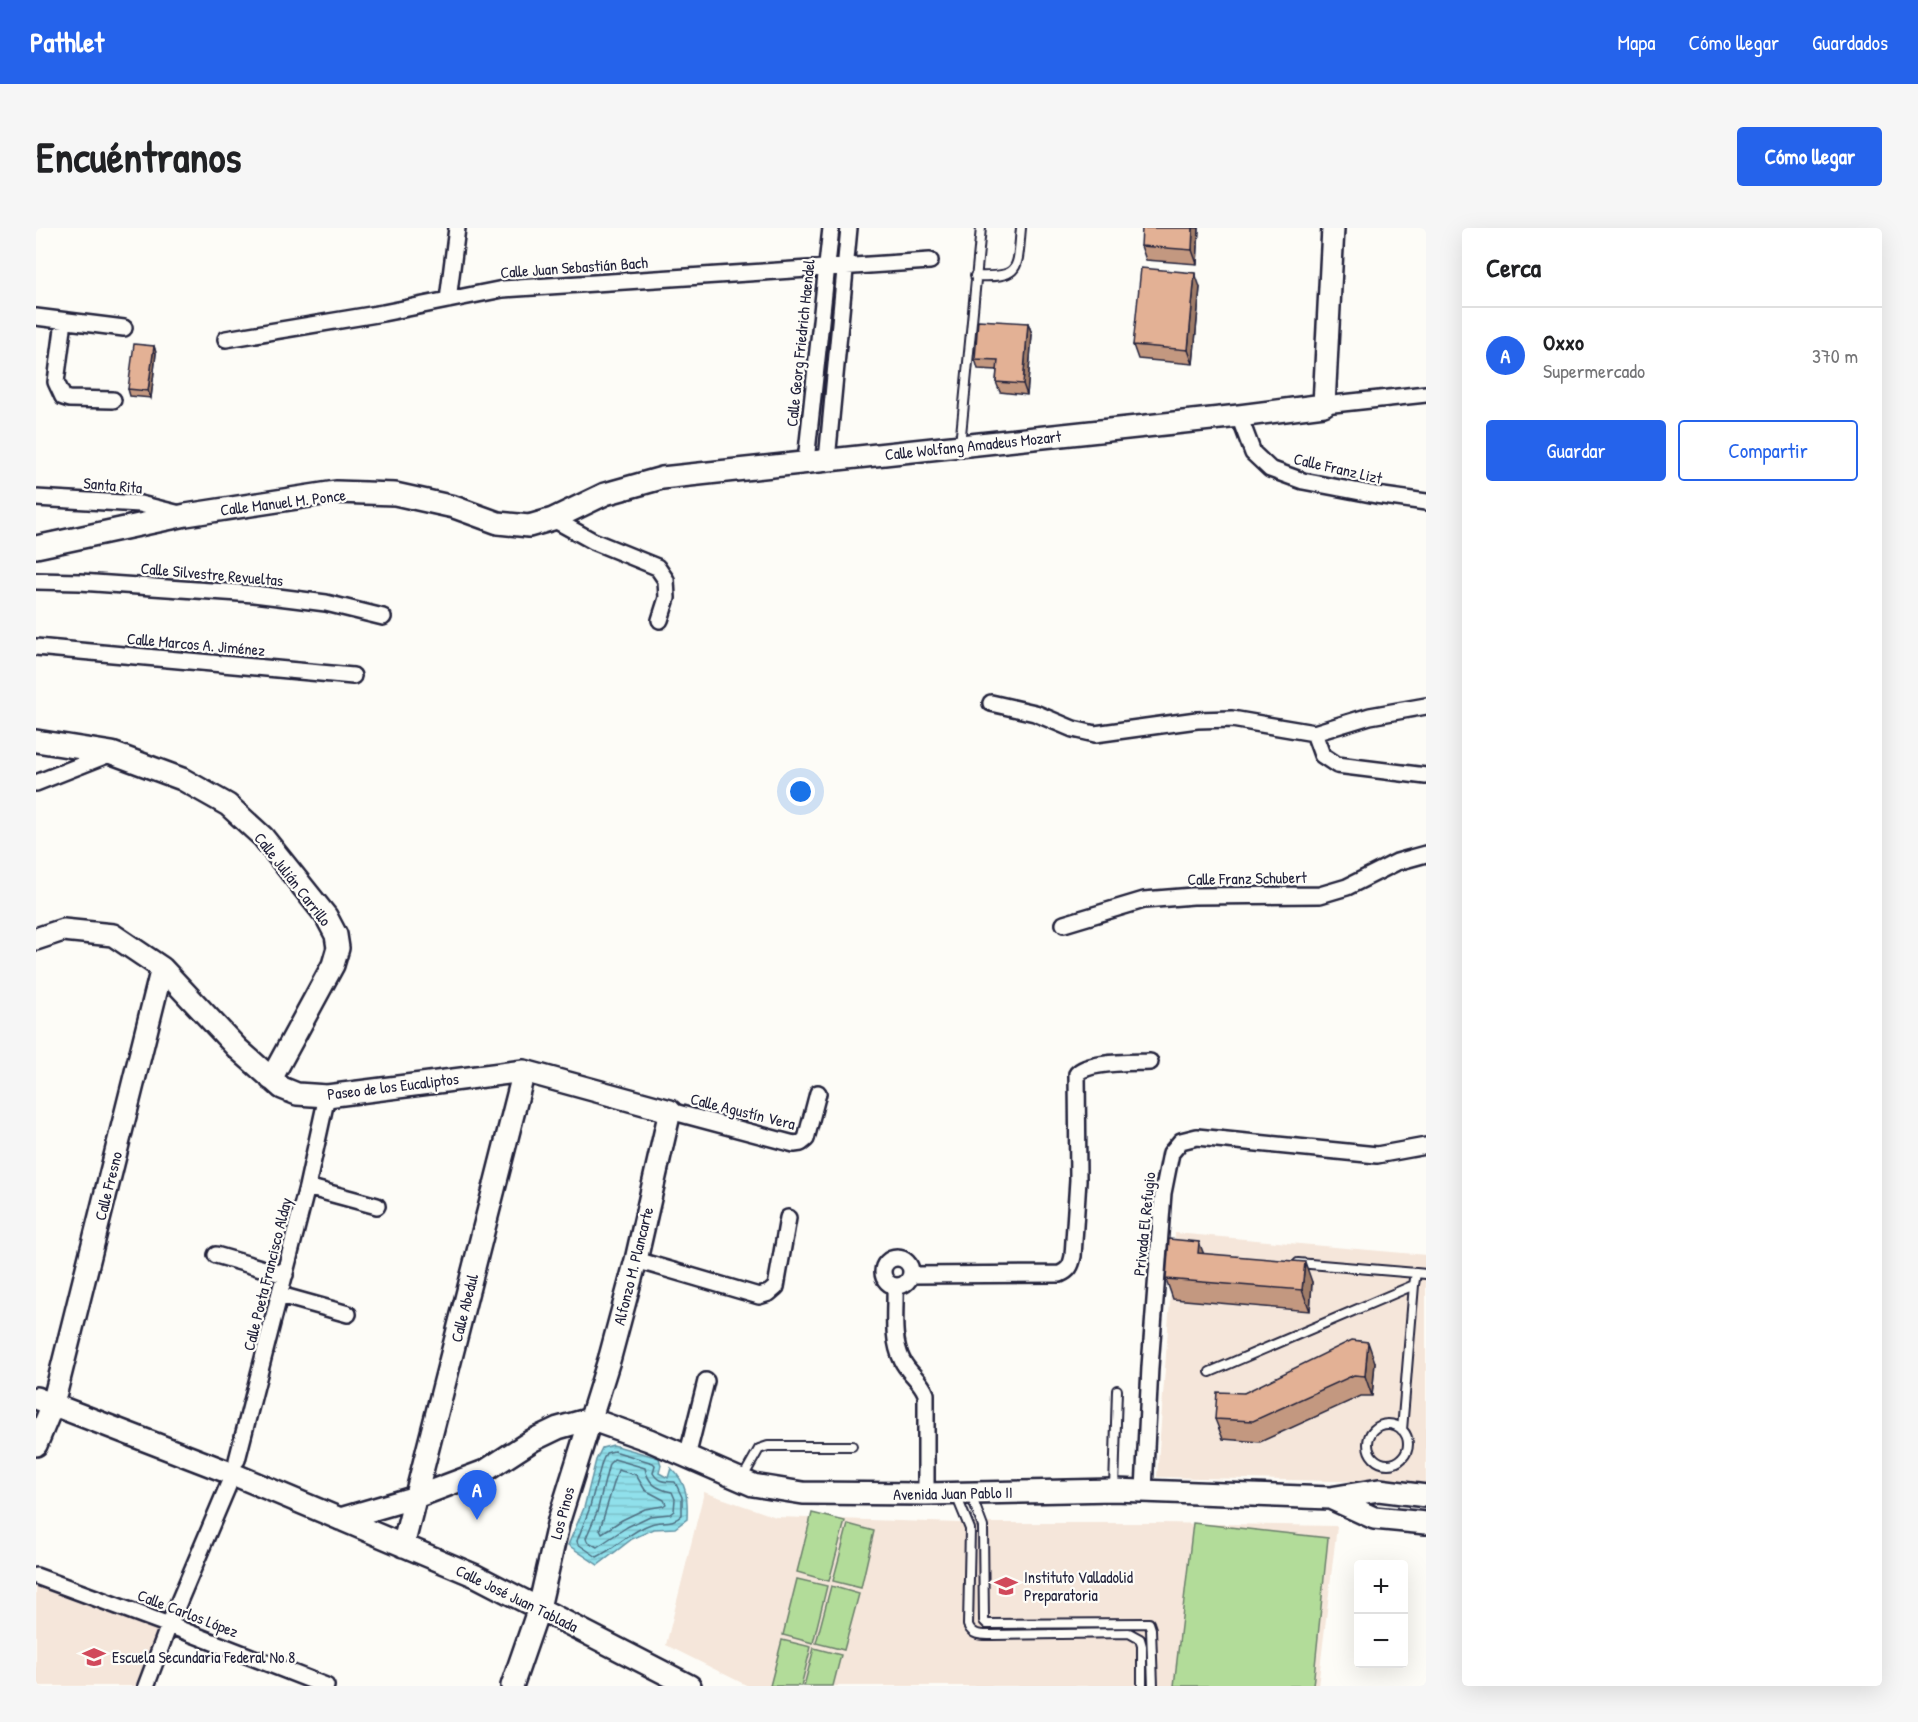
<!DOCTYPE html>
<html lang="es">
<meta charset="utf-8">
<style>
:root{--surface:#fff;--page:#f6f6f6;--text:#202124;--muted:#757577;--line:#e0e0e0;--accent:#2563eb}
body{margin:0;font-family:"Patrick Hand",sans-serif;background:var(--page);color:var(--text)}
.controls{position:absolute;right:18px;bottom:18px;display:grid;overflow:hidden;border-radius:6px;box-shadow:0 6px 24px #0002}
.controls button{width:54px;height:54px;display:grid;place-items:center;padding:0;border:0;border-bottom:2px solid var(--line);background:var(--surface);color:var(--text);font:30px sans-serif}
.you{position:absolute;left:765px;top:564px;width:21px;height:21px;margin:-15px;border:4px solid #fff;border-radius:50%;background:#1a73e8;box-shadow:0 0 0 9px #1a73e833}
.badge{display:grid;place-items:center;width:39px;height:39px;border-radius:50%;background:var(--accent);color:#fff;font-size:20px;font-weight:700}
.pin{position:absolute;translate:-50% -50px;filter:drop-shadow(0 2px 3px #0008)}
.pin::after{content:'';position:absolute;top:32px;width:21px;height:18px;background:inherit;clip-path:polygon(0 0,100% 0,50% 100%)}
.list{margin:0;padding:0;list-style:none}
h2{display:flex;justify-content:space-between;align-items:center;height:78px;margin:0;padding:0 24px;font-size:26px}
h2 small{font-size:20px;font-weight:400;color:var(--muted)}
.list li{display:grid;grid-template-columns:39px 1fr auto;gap:18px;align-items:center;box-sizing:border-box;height:96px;padding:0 24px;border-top:2px solid var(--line)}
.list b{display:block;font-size:22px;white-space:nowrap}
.list p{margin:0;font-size:20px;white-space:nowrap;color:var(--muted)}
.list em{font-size:20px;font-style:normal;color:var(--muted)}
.actions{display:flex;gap:12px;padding:18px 24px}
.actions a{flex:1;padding:14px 0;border:2px solid var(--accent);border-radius:6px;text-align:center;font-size:21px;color:var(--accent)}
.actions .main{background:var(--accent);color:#fff}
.map{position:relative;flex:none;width:1390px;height:1458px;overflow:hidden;border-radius:6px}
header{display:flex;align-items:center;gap:36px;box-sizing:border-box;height:84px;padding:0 30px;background:var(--accent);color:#fff}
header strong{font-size:28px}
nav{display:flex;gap:33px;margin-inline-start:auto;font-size:21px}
.intro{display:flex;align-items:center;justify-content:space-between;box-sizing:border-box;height:144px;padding:0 36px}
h1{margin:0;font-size:42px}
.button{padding:15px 27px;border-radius:6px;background:var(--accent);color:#fff;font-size:21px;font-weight:700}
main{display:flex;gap:36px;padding:0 36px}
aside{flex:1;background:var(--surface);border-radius:6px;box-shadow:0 6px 24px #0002}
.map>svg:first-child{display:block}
</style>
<header>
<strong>Pathlet</strong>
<nav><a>Mapa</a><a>Cómo llegar</a><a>Guardados</a></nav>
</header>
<div class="intro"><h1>Encuéntranos</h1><a class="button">Cómo llegar</a></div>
<main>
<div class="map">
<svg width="1390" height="1458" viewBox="0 0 1390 1458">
<defs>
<pattern id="water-rules" width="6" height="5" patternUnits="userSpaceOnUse" patternTransform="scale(1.5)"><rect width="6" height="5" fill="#90e0eb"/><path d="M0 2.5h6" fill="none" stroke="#7cc0ca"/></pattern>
</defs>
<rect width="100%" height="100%" fill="#fdfcf7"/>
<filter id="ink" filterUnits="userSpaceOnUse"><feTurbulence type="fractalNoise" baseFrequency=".0167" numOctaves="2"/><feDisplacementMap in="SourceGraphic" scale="12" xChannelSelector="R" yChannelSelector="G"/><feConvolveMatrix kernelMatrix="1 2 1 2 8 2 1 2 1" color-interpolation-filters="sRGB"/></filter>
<g filter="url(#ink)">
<path fill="#f5e6da" d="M1139,1005L1390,1027V1257L1344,1254L1121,1249Z
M668,1264L740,1289L924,1295H1123L1301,1298L1282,1458H712L630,1417Z
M0,1352L128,1399L105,1458H0Z"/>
<path fill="#b2dc99" stroke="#6a7f6a" stroke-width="1.5" d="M776,1285L809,1293L793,1353L761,1344Z
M1157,1295L1292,1310L1277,1458H1138Z
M812,1296L838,1303L825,1360L797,1353Z
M761,1351L791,1358L777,1415L747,1407Z
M795,1358L823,1366L808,1422L780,1415Z
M746,1412L775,1419L765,1458H734Z
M778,1420L805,1427L797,1458H768Z"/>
<path fill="url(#water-rules)" stroke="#6494a5" stroke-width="1.5" d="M577,1217L623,1230L625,1237L623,1245L632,1250L635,1240C651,1255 652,1270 651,1291L639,1300L618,1301L596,1311L562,1337L532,1317L548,1280L560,1232L566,1220Z"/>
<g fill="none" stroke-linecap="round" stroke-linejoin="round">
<path stroke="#4e6e81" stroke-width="1.5" d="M578,1223L617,1235L619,1237L617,1245C623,1256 631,1253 639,1254L646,1269V1287C636,1297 626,1292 615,1296C594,1303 580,1320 561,1329L542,1316L541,1313L553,1282L566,1234L570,1225Z
M578,1231L609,1240C612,1256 621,1261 636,1264L639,1271L638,1283L634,1286L614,1288L591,1299L561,1319L551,1313L550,1310L561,1284L573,1236Z
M582,1242L600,1247L609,1262L628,1272L630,1276L627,1278L609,1281L586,1292L566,1305L564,1301Z"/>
<g stroke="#22223b" stroke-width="12">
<path id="lane" d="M939,48C986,50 981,41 985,0
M924,217L945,0
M1262,1035L1380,1045
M1174,1144L1378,1057L1380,1045L1390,1046
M1332 1216a20 20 0 1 1 40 0a20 20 0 1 1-40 0Z
M1366,1202L1378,1057
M706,1251L723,1221L732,1218H816
M1078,1260L1081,1162
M920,1267L934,1301L932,1397C937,1408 945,1407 956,1407L1093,1405L1104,1411L1106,1418V1458
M935,1267L947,1299L948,1393L951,1396L1113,1395L1115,1401L1117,1458"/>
</g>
<g stroke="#22223b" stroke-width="20">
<path id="street" d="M412,72L421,0
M0,89L88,100
M28,93L20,154L27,169L33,171L77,172
M190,111L347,85L467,61L894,33
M1288,177L1390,166
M1203,188L1217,225L1234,241L1267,253L1340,267L1390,274
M791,232L813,0
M770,233L795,0
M0,270L104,276L144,286
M517,291L557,313L621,339L630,352L631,370L624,392
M0,353L44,354L218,366L290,375L347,389
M0,419L317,448
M955,475L999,485L1037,501L1059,506L1161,492L1196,491L1278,505L1334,488L1390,478
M1278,505L1286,527L1301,537L1390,548
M0,555L76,525
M1028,696L1108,672L1157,668L1284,667L1311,659L1361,634L1390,626
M634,883L758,916L765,915L770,911L782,865
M271,959L341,978
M180,1027L249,1047
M847 1044a14 14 0 1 1 28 0a14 14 0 1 1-28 0Z
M600,1032L723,1068L733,1065L740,1059L752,990
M875,1047L1024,1046C1033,1042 1035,1038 1037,1028L1042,952L1041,846C1052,833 1097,835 1114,834
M859,1058C860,1081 855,1110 866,1132C872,1145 885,1152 890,1166V1266
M244,1067L312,1086
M651,1229L670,1153
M201,1232L271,959L291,868
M1108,1262L1114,1139L1127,965L1135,925L1145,913L1161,909L1341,927L1390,918
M0,1348L133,1397L290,1458
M110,1458L133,1397L197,1246"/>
</g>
<g stroke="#22223b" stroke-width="26">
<path id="secondary" d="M0,319L150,287L300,264L359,266L418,279L462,295L493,298L517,291L569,266L626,250L1203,188L1288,177L1297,0
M0,513L76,525L146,551L192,577L227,609L290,688L300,707L302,720L297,737L235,851
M0,711L27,702L77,707L126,740L201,820L246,860L261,866L291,868L488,843L634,883L600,1032L574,1129L523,1292L503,1380L476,1458
M0,1170L197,1246L440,1348L654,1458
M554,1191L613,1212L717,1257L767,1265L890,1266L1078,1262L1294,1270L1343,1262L1390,1268
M0,1217L17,1176L126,740
M1294,1270L1338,1290L1390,1295
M304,1291L380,1269L449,1243L497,1212L522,1200L554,1191
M367,1318L488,843"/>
</g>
<use href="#lane" stroke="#fdfcf7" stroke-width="8"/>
<use href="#street" stroke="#fdfcf7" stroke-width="15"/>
<use href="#secondary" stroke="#fdfcf7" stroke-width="21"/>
</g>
<path fill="#c39880" stroke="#22223b" stroke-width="1.5" d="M1163,0L1161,36L1110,32L1105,18Z
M1164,59L1157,136L1102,131L1097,117Z
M992,95L996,106L991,167L964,164L960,154L961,142L942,141L939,131Z
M118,118L120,125L115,170L94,168L92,161Z
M1168,1026L1276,1054L1274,1083L1137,1071L1130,1051Z
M1339,1134L1336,1168H1325L1224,1214L1187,1211L1179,1191L1208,1165Z"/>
<path fill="#9f7c68" stroke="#22223b" stroke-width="1.5" d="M1157,0H1163L1161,36L1156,22Z
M1159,45L1164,59L1157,136L1152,122Z
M992,95L996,106L991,167L987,156Z
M118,118L120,125L115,170L112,163Z
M1163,1014L1171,1034L1162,1025Z
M1269,1034L1276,1054L1274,1083L1266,1062Z
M1332,1114L1339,1134L1336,1168L1329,1148Z"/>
<path fill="#e3b195" stroke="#22223b" stroke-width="1.5" d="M1106,0H1157L1156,22L1105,18Z
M1105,40L1159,45L1152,122L1097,117Z
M942,92L992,95L987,156L960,154L962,132L939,131Z
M98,116L118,118L112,163L92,161Z
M1133,1011L1163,1014L1162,1025L1269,1034L1266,1062L1130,1051Z
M1316,1112L1332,1114L1329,1148L1318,1147L1217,1193L1179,1191L1181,1164L1208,1165Z"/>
</g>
<defs>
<g id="university-bare" transform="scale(1.8)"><path d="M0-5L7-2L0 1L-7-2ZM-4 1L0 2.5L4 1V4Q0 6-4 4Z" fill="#d1495b" stroke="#fdfcf7" stroke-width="2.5" paint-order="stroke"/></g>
<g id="school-bare" transform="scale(1.8)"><path d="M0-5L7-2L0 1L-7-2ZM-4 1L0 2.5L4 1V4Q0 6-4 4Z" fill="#d1495b" stroke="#fdfcf7" stroke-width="2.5" paint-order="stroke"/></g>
</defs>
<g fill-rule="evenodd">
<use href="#university-bare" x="970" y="1358"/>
<use href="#school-bare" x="58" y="1429"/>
</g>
<g text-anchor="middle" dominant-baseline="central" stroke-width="4.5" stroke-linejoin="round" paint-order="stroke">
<g font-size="16" fill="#22223b" stroke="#fdfcf7">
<text transform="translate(538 39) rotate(-4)">Calle Juan Sebastián Bach</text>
<text transform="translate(764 115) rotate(-84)">Calle Georg Friedrich Haendel</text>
<text transform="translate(937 217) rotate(-6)">Calle Wolfang Amadeus Mozart</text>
<text transform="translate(1302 240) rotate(13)">Calle Franz Lizt</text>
<text transform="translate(77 257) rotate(5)">Santa Rita</text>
<text transform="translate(247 274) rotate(-7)">Calle Manuel M. Ponce</text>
<text transform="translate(176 346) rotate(5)">Calle Silvestre Revueltas</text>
<text transform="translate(160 416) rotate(5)">Calle Marcos A. Jiménez</text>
<text transform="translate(1211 650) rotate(-1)">Calle Franz Schubert</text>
<text transform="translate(257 651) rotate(52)">Calle Julián Carrillo</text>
<text transform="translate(357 858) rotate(-7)">Paseo de los Eucaliptos</text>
<text transform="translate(707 883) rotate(14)">Calle Agustín Vera</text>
<text transform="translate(72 958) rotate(-76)">Calle Fresno</text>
<text transform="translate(1108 996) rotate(-84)">Privada El Refugio</text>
<text transform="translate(597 1038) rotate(-76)">Alfonzo M. Plancarte</text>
<text transform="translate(231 1046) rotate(-76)">Calle Poeta Francisco Alday</text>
<text transform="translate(428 1080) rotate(-76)">Calle Abedul</text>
<text transform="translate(917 1265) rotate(-1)">Avenida Juan Pablo II</text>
<text transform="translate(526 1285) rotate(-75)">Los Pinos</text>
<text transform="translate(481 1370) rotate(26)">Calle José Juan Tablada</text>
<text transform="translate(152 1385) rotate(21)">Calle Carlos López</text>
</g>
<g font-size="16" fill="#22223b" stroke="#fdfcf7" text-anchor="start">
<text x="988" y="1349">Instituto Valladolid<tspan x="988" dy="18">Preparatoria</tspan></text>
<text x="76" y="1429">Escuela Secundaria Federal No 8</text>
</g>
</g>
</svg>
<div class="controls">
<button>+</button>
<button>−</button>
</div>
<div class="you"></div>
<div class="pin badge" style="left:441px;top:1292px">A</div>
</div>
<aside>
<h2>Cerca<small></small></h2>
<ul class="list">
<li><span class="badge">A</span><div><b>Oxxo</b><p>Supermercado</p></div><em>370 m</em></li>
</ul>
<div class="actions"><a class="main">Guardar</a><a>Compartir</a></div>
</aside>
</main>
